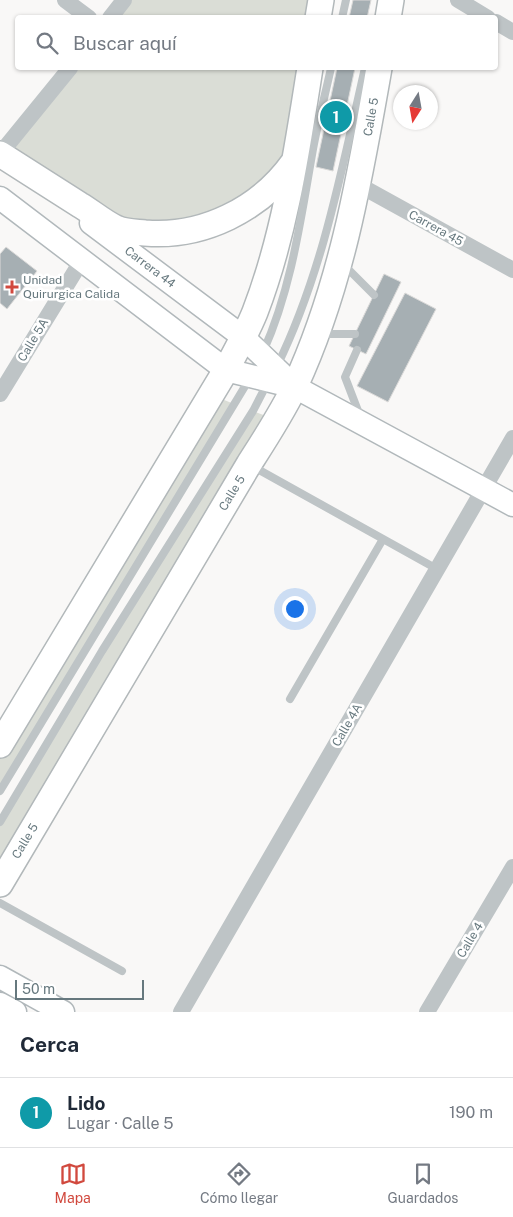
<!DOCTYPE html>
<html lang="es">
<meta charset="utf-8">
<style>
:root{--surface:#fff;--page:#f2f2f3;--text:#1f2937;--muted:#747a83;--line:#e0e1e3;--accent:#d1493e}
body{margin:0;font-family:"Public Sans",sans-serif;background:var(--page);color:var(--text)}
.compass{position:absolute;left:393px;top:85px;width:45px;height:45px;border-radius:50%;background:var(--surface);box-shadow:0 1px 4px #0004;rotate:191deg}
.scale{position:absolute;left:15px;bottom:12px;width:129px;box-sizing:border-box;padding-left:5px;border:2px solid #66787e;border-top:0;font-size:14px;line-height:18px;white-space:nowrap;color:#66787e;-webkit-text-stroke:4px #fff;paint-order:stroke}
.you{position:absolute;left:294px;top:608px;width:18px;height:18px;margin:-12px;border:4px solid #fff;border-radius:50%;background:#1a73e8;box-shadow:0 0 0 8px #1a73e833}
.badge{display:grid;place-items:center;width:32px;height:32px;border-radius:50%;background:var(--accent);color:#fff;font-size:16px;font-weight:700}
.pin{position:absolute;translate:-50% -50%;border:2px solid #fff;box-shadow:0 1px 5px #0006}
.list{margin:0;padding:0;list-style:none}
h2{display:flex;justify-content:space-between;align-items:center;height:65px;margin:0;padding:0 20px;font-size:21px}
h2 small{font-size:16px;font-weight:400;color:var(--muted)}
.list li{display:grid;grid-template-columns:32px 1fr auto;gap:15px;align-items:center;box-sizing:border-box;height:70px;padding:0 20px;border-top:1px solid var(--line)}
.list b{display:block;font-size:19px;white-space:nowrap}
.list p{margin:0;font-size:16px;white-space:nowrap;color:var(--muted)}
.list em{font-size:16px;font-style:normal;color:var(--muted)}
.icon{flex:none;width:28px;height:28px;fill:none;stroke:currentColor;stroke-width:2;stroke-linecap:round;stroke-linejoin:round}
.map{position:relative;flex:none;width:513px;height:1012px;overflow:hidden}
.search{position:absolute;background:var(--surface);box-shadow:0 1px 4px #0004;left:15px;right:15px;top:15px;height:55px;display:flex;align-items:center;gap:12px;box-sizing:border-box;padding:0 18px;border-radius:5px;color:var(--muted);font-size:19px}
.sheet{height:135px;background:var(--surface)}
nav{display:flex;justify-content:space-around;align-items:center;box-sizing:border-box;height:70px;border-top:1px solid var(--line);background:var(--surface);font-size:14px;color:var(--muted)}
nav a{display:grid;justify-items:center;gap:2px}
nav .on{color:var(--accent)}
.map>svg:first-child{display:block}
</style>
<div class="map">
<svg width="513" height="1012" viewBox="0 0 513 1012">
<rect width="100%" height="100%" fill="#f9f8f7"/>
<path fill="#daddd6" d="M124,0H321L318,17L110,18Z
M70,68H310L295,161L263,196L151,233L0,154Z
M212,395L234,404L0,791V745Z
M253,411L277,420L0,884V822Z"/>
<path fill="#a6afb3" stroke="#dbdad9" d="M353,0H371L367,18H349Z
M337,68H355L333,171L316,167Z
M6,247L37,271L7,309L0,303V254Z
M384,274L401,282L366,354L349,346Z
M405,293L436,309L388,402L357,386Z"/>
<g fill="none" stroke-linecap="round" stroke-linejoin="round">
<g stroke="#b1b8bb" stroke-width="25">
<path id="secondary" d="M0,198L226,370L295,387L513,505
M91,223L243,337L294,386
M0,977L63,1012
M0,1004L15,1012"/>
</g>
<g stroke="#b2b8ba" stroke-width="28">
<path id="primary" d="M318,18L321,0
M388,18L391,0
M0,154C27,171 53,188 80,205C92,212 103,222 116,228C124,232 136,232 145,233C203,238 260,209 293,163
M0,745L226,370C236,351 247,332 255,312C285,234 297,150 310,68
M0,884L249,464C265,439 282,413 295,386C342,285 360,176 379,68"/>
</g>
<path stroke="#bec4c6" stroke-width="8" d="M342,18L346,0
M344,265L374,295
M321,334H355
M357,350L345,377L360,416
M263,352C292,288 301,217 313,149C318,122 325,95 331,68
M277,366C323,272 342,168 365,68
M252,466L437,569
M290,699L383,539
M0,791L250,378
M0,822L102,651L253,411L268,382
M0,903L122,971"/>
<path stroke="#bec4c6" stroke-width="16" d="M65,0L89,18
M458,0L488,18
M110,18L124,0
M496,22L513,32
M0,154L70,68
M359,185L513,270
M0,394L82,260
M181,1012L513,438
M427,1012L513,867"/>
<use href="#secondary" stroke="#fff" stroke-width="22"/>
<use href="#primary" stroke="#fff" stroke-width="25"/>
</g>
<path fill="#d1493e" stroke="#fff" stroke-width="2" d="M9.5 279.5h5v5h5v5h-5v5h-5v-5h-5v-5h5z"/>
<g text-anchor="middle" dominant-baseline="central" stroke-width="5" stroke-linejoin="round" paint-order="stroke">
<g font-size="12" fill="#66787e" stroke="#fff">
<text transform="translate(371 117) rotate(-80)">Calle 5</text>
<text transform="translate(436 228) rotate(29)">Carrera 45</text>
<text transform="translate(150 267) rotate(37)">Carrera 44</text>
<text transform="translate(33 340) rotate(-59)">Calle 5A</text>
<text transform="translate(232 493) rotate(-59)">Calle 5</text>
<text transform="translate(347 725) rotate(-60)">Calle 4A</text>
<text transform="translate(25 841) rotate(-59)">Calle 5</text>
<text transform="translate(470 940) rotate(-59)">Calle 4</text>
</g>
<g font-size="12" fill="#66787e" stroke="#fff" text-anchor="start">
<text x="23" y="280">Unidad<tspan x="23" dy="14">Quirurgica Calida</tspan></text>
</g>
</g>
</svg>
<svg class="compass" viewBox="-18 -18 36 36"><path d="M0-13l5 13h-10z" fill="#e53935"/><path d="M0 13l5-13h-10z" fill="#747a83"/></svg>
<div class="scale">50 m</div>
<div class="you"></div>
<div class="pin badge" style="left:336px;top:117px;background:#0f9aa8">1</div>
<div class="search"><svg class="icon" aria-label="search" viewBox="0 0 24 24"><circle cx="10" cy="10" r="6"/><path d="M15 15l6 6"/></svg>Buscar aquí</div>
</div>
<section class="sheet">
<h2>Cerca<small></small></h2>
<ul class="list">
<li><span class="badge" style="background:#0f9aa8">1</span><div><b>Lido</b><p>Lugar · Calle 5</p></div><em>190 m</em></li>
</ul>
</section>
<nav>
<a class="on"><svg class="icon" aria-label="map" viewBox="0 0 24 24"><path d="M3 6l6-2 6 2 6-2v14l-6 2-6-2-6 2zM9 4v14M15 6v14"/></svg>Mapa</a>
<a><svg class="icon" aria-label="directions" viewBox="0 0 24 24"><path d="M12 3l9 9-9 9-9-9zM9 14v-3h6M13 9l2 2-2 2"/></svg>Cómo llegar</a>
<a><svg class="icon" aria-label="saved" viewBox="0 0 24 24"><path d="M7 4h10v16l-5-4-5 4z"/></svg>Guardados</a>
</nav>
